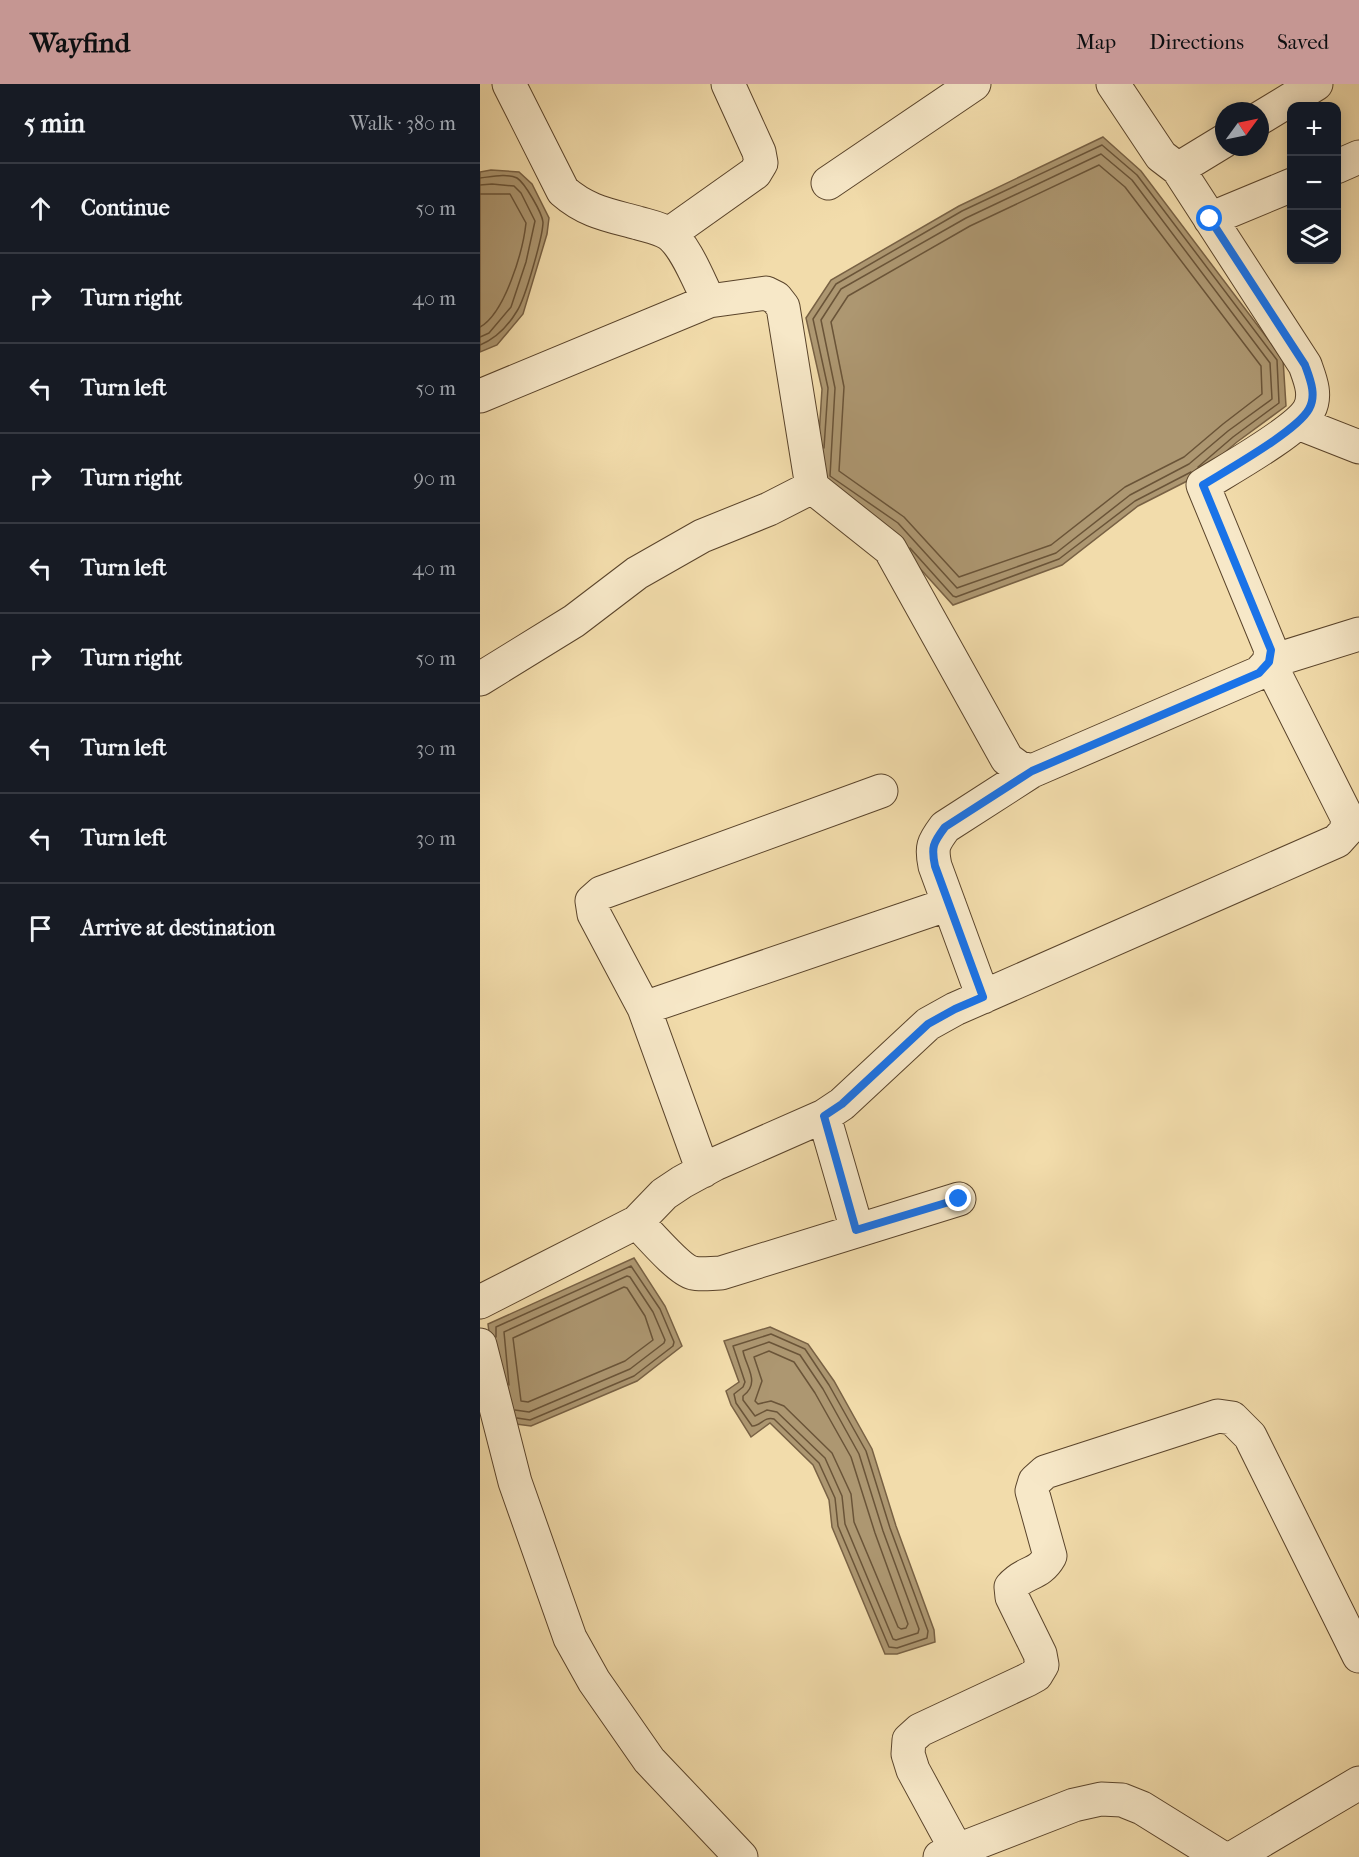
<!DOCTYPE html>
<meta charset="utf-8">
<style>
:root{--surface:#171b24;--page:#242831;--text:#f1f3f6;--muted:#9ea1a6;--line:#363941;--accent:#c59692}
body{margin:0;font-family:"IM FELL French Canon",serif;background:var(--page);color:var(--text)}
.controls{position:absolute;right:18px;top:18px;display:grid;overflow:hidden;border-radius:12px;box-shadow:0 3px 15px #0003}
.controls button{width:54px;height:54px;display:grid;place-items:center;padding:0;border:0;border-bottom:2px solid var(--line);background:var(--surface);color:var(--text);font:30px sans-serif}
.compass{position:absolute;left:735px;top:18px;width:54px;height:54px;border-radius:50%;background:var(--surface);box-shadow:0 3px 15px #0003;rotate:57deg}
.stop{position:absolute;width:18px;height:18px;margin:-14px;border:4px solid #1a73e8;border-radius:50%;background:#fff}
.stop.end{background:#1a73e8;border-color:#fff;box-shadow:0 2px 6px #0008}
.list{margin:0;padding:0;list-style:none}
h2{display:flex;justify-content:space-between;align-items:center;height:78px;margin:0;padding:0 24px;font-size:26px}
h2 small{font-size:20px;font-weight:400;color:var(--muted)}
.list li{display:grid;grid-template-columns:39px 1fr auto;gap:18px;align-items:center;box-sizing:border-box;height:90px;padding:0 24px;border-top:2px solid var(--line)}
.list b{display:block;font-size:22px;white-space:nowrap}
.list em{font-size:20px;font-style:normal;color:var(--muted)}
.icon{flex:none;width:33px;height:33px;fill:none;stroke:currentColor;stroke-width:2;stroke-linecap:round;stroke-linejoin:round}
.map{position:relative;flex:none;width:879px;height:1773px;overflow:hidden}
header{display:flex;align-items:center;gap:36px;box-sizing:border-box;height:84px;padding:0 30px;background:var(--accent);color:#111}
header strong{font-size:28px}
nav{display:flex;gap:33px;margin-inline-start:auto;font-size:21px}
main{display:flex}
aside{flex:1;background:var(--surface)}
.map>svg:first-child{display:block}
</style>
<header>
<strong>Wayfind</strong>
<nav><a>Map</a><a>Directions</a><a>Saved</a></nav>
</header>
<main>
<aside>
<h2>5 min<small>Walk · 380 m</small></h2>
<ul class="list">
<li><svg class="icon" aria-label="ahead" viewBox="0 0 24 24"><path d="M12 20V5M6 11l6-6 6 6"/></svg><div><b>Continue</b></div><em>50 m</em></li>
<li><svg class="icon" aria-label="right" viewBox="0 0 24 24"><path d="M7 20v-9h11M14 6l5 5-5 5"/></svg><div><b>Turn right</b></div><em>40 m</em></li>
<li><svg class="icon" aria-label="left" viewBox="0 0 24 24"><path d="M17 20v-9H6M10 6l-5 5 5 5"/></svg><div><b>Turn left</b></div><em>50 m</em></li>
<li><svg class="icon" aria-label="right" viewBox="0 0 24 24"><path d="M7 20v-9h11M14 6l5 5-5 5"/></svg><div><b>Turn right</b></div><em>90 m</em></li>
<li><svg class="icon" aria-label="left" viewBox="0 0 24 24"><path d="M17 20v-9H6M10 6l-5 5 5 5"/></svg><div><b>Turn left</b></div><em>40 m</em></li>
<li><svg class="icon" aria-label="right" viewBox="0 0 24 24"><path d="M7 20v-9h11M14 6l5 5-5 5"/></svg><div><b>Turn right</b></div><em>50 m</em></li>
<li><svg class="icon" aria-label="left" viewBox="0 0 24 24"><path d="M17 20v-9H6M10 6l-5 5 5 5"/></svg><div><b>Turn left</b></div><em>30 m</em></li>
<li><svg class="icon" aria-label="left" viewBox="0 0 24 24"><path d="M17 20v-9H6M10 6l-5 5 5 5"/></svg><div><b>Turn left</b></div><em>30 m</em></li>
<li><svg class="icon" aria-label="arrive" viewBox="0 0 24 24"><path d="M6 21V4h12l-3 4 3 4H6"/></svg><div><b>Arrive at destination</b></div></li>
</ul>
</aside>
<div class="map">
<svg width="879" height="1773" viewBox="0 0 879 1773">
<rect width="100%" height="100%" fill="#f2dcab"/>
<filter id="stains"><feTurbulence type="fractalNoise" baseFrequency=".00333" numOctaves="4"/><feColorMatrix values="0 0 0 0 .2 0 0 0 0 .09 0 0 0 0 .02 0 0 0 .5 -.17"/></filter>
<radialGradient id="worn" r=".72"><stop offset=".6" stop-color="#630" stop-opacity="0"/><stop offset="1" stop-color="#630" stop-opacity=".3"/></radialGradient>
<path fill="#ad9771" stroke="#786144" stroke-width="1.5" d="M623,53L661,87L803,275L806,322L757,358L717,392L658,422L582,481L473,521L408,449L336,399L342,305L326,234L351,196L479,122Z
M11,86L39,88L52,100L69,134L67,150L43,230L17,261L0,268V88Z
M154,1174L185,1222L202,1262L157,1297L51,1342L20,1338L8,1240Z
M290,1243L328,1260L354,1297L392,1365L416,1442L454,1546L455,1558L417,1570H405L352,1443L349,1416L333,1381L290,1339L271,1353L251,1321L246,1307L259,1298L244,1257Z"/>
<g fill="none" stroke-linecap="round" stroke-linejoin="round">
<path stroke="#6a5438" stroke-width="1.5" d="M621,70L652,96L790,279L792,315L748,347L709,380L650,411L576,469L477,504L418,439L350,392L355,304L341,236L361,205L486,134Z
M619,81L645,103L781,282L782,310L743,340L704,373L645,403L571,461L479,493L424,433L359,387L364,303L351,238L368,212L490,142Z
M0,94C10,93 27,89 37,94C45,99 62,129 63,138C63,152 45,215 37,227C28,242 15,255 0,261
M0,101L12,100L34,102L41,109L55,137L46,178L31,223L9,249L0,253
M0,110H30L46,139C43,167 25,229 0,243
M344,364L348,304L333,235L356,200L482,127L622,61L657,91L797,276L799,319L753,353L718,383
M430,464L473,512L476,513L579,475L655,417L711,388
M144,1203L147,1204L165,1232L173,1256L145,1277L48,1318L41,1317L33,1254Z
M291,1250L325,1265L349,1301L386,1367L410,1444L448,1547L447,1554L417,1564L409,1563L358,1442L355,1414L339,1379L294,1335C284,1332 280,1343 272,1342L256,1319L254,1310L263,1303L265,1298L253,1262Z
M16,1253V1243L151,1182L180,1225L194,1258L193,1262L154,1292L50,1336L37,1334
M289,1258L320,1271L343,1305L379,1370L403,1447L439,1545L438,1549L416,1556L413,1555L365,1440L362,1412L345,1374L297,1328L287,1326L275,1332L263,1316V1312C281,1299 266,1283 263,1267Z
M289,1267L314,1278L335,1309L371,1373L395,1449L428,1540L426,1544L421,1545L418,1543L374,1438L371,1410L352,1369L304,1322L291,1317L278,1320L275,1317L282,1297L274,1273Z
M29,1301L24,1248L147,1192L150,1193L173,1228L185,1256L184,1259L150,1285L49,1328L35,1326"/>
<g stroke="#5a442b" stroke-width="35">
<path id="minor" d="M29,0L83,107C107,128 129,131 158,139C168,142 180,144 189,150C206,162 219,198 229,217
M780,34L836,0
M856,83L879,73
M698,85L744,57
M348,99L494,0
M730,135L812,101
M189,150L275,89L281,79L279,68L248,0
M0,312L229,217L286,209L296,214L303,223L332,403L410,465L527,675L538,683L552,687L779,589L789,578L791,566L723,401C747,386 817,347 829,326C837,311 830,295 825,281L698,85L681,72L633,0
M818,339L879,363
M0,595L94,537L157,489L222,452L289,425L332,403
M503,913L455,782C451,763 453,759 465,743L552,687
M164,924L469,820
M344,1032L377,1146
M223,1087L164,924L114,830L112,817L121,809L401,707
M157,1138C168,1149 199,1186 213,1189C221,1191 232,1189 241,1189L479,1115
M0,1218L157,1138L184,1110L202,1098L235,1080L344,1032L362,1020L448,940L475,925L857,757L866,747L868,735L789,578L879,550
M0,1261L35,1398L90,1554L114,1597L169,1676L261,1773
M477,1767L433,1686L428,1670L429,1656L440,1646L547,1596L556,1591L562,1581L560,1570L532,1513L531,1503C544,1487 559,1492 570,1472L552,1407L555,1397L565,1388L738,1332L752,1334L770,1352L879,1572
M460,1773L594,1721L621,1715L642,1716L662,1724L741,1773
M754,1773L879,1699"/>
</g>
<use href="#minor" stroke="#f7e8c8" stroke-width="33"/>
</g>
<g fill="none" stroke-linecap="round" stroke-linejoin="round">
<path stroke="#1a73e8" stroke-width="8" d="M479,1115L376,1146L344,1032L362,1020L448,940L475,925L503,913L455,782C451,763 453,759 465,743L552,687L779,589L789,578L791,566L723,401C747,386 817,347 829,325C837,311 830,295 825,281L730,135"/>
</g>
<rect width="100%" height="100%" filter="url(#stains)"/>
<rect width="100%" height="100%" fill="url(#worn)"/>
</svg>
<div class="controls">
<button>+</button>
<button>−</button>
<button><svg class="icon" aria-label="layers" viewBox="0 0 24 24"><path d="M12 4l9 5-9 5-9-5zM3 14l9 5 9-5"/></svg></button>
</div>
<svg class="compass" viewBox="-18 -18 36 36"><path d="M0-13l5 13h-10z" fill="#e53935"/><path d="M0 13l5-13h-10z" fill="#9ea1a6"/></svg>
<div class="stop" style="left:730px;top:135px"></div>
<div class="stop end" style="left:479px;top:1115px"></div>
</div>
</main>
